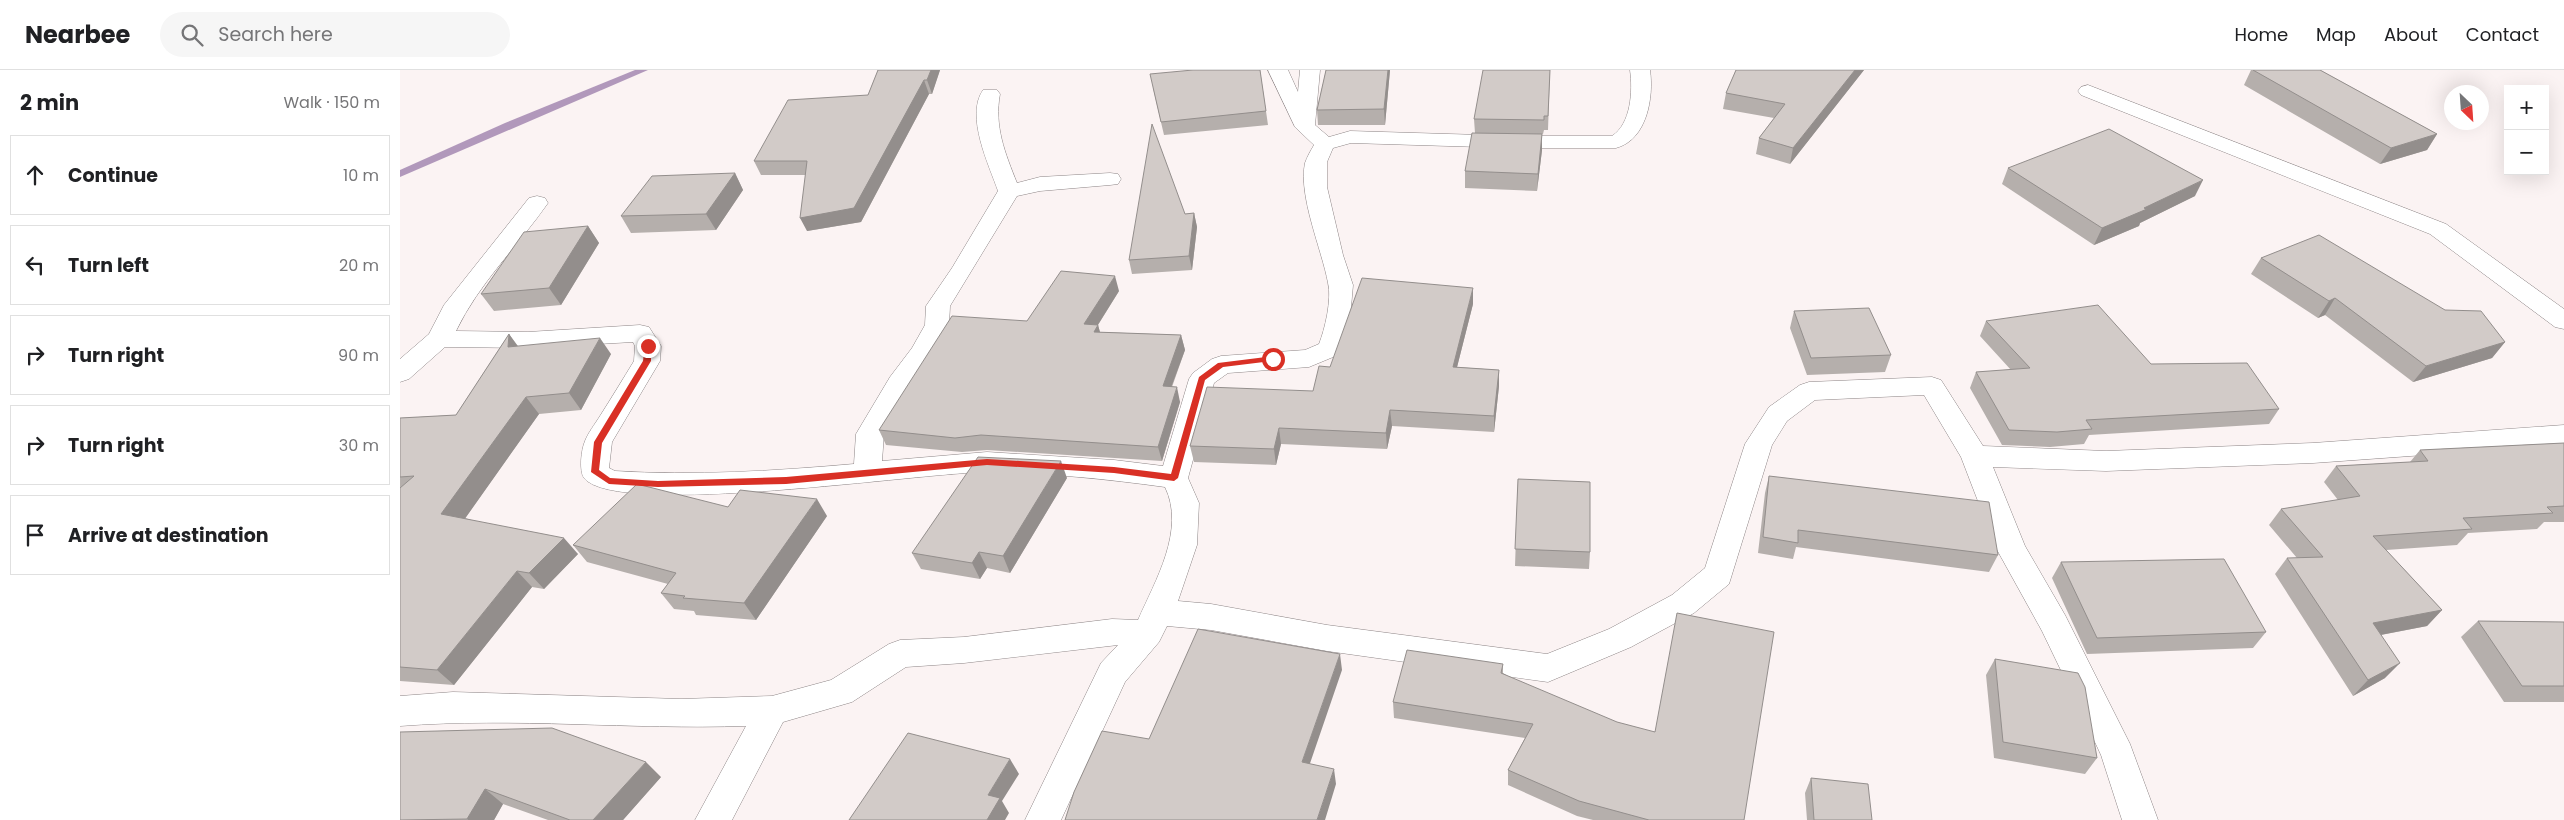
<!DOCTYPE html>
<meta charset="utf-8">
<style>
:root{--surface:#fff;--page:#f6f6f6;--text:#202124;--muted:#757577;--line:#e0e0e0}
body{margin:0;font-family:Poppins,sans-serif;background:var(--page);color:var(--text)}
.controls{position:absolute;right:15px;top:15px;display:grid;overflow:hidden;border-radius:0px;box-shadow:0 5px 20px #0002}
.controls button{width:45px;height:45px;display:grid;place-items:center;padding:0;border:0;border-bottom:1px solid var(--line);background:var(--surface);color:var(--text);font:25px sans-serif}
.compass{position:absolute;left:2044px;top:15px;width:45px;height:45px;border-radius:50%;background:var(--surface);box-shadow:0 5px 20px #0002;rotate:155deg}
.stop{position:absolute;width:15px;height:15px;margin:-11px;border:4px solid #d93025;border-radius:50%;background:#fff}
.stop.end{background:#d93025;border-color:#fff;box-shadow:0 1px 5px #0008}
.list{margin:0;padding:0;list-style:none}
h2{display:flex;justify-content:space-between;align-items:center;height:65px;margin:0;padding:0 20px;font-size:21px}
h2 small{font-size:16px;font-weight:400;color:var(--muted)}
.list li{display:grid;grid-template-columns:32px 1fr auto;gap:15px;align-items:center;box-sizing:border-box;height:80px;margin:0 10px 10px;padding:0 10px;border:1px solid var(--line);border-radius:0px}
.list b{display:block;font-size:19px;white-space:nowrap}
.list em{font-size:16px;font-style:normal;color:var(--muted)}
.icon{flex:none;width:28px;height:28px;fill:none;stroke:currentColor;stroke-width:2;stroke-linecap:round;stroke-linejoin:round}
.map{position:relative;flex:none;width:2164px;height:750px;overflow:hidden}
header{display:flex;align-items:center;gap:30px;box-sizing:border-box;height:70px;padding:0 25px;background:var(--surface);border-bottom:1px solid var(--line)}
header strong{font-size:24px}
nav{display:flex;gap:28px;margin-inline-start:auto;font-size:18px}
.search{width:350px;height:45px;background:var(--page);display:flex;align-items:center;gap:12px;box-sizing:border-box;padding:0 18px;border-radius:28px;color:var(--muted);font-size:19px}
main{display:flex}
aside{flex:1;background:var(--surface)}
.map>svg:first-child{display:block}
</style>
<header>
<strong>Nearbee</strong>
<div class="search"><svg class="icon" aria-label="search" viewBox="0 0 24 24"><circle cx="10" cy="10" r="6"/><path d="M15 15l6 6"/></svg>Search here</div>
<nav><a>Home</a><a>Map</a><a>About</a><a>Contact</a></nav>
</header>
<main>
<aside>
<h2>2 min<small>Walk · 150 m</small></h2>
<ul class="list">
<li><svg class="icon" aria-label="ahead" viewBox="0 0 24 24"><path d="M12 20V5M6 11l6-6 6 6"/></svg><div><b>Continue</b></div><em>10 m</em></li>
<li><svg class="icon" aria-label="left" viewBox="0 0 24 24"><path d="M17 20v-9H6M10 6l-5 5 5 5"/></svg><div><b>Turn left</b></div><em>20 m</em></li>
<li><svg class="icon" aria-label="right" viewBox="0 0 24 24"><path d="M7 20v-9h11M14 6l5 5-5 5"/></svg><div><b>Turn right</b></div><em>90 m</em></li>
<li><svg class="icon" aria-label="right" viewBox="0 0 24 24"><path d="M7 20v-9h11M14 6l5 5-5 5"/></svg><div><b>Turn right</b></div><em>30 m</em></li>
<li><svg class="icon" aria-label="arrive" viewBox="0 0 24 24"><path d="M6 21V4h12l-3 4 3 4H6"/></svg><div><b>Arrive at destination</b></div></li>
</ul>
</aside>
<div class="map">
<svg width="2164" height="750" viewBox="0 0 2164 750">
<rect width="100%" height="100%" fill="#fbf3f3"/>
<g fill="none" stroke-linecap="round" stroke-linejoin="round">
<path fill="#b198bb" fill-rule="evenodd" d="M235,0H248L0,107V100L105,53Z"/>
<g stroke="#8d8586" stroke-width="1">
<path id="minor" d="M868,0H888L898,22L900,0H920L915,55L929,67L950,61L1114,66H1212C1231,54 1233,21 1230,0H1250C1254,27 1247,70 1216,78H1114L951,73L933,78L927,92V117L943,185L953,215L949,260L938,285L909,297L828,303L814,313L788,408L799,433L797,475L778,531L811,534L927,555L1147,584L1209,559L1272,525L1305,498L1345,374L1369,337L1400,315L1409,312L1532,307L1541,310L1583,376L1706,381L1913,373L2164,355V375L1913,393L1706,401L1593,397L1625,476L1665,545L1730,674L1758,750H1722L1701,685L1681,642L1642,561L1596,478L1561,387L1524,325L1415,330L1387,351L1372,375L1329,514L1294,543L1231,577L1148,612L927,581L811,560L767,556L759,572L725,612L661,750H625L701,593L718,575L564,593L506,597L452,632L383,652L332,750H295L346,656C231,660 115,647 0,656V626L53,622L281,629L372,626L431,610L489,574L500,570L564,567L712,549L738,550C755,511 786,460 765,417C707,409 647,403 588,402C525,402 217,449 184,408C179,401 181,380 185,371C188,363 195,354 200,346C212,327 223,309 234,291L235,276L233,272L128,278L45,277L9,309L0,312V289L29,264L44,235L129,128L137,126L145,128L148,133C118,176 79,213 56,261L128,262L240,255L249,257L261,276L260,291L212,372L209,398L215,401C294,406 374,401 454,394L456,364L490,307L512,278L525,255L526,236L552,198L598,121C589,95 565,46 583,20H597L600,24C594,56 605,83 617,113L640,107L710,103L718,104L721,109L718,114L710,115L640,121L617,126L550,236L549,255L536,282L509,318L484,364L482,391L587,382L714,390L763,396L789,309L793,303L812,289L821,286L905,280L919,274C925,259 932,229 928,213C922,180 898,126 905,93C907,87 911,80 914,75L895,57Z
M1688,15L2046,154L2164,239V259L2155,257L2030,164L1681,25L1678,21L1681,17Z"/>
</g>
<use href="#minor" fill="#fff" fill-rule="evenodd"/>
</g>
<path fill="#b5afac" d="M478,0H540L532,24H529L461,152L407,161L406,105H361L354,91L468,25Z
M860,0L868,55L764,65L753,18Z
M926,0H990L985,55H918L917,40Z
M1150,0L1148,60H1144L1143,64H1142V80L1137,121L1065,118V101L1075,63L1074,49Z
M1336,0H1464L1390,94L1356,84L1359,68L1374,48L1323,39L1326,23Z
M1851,0H1920L2037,64L2027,80L1980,94L1844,15Z
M1608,98L1795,126L1740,153L1739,156L1694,175L1602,114Z
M335,103L343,120L316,160L231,163L221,146Z
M794,143L797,157L792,200L732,204L729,190L785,144Z
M188,156L199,173L161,235L94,241L81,224Z
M1861,188L2045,240L2105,272L2092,288L2013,312L1925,245L1918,248L1851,204Z
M719,221L698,255L700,262L781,265L785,280L772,317L780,332L762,391L587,380L562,382L486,375L479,360L627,251Z
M1073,234L1057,297L1099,300V316L1094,362L992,356L987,379L881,374L876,395L794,392L790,376L913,321L930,297Z
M1394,241L1491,285L1485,302L1407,305L1390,258Z
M1586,251L1751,294L1879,339L1869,354L1689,365L1684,374L1650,377L1602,375L1570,318L1576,302L1611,300L1580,266Z
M109,264L118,276L211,284L181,340L139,344L65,448L178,484L144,519L132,517L54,615L0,611V348L56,345Z
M2164,373V452H2144L2137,459L2068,463L2057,475L1986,480L2042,540L2027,556L1981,565L1985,608L1953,626L1875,504L1887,488H1897L1869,455L1881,439L1938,430L1924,412L1936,396L2010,392L2020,380Z
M1369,406L1598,485L1589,502L1396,477L1393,489L1358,483L1365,423Z
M667,408L610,503L587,498L580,509L521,499L512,483Z
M1118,409L1190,482L1189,499L1115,496Z
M328,437L427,446L356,550L296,545L294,541L274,539L261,523L268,514L187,492L173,475Z
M1661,492L1866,562L1853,578L1687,584L1652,508Z
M2078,551L2164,552V632H2104L2061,567Z
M1595,589L1697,688L1685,704L1594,688L1586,605Z
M1103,594V603L1344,750H1193L1177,746L1108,715V700L1125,668L994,648L993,632Z
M0,662L261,707L223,750H148L103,734L94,750H0Z
M1411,708L1472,750H1407L1405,723Z"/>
<path fill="#938e8c" d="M531,0H540L532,24L527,10Z
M988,0H990L985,55L984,39Z
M1455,0H1464L1390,94L1393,78Z
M524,10L529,24L461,152L407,161L400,148Z
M1142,64V80L1137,121L1138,104Z
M2037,64L2027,80L1980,94L1991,78Z
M335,103L343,120L316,160L306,144Z
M1803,110L1795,126L1740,153L1739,156L1694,175L1702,158Z
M794,143L797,157L792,200L789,186Z
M188,156L199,173L161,235L149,218Z
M715,206L719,221L689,269L684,254Z
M1073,218V234L1053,313V297Z
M1935,228L1925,245L1918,248L1929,231Z
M698,255L702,270L694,262Z
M109,264L121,281L108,277Z
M781,265L785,280L766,331L763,316Z
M200,268L211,284L181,340L169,323Z
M2105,272L2092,288L2013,312L2026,296Z
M1099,300V316L1094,362V346Z
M777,317L780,332L762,391L758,377Z
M126,327L139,344L57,460L41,444Z
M990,340L992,356L987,379L986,363Z
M879,358L881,374L876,395L874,379Z
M661,391L667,408L610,503L603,486Z
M417,429L427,446L356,550L344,533Z
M164,468L178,484L144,519L129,503Z
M579,482L587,498L580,509L572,493Z
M117,501L132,517L54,615L37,600Z
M2042,540L2027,556L1959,569L1973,553Z
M940,584L942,600L905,708L902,692Z
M2000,593L1985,608L1953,626L1968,610Z
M610,689L619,704L602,731L609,743L605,750H587L588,725Z
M246,692L261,707L223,750H193Z
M934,699L936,714L925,750H917Z
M85,719L103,734L94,750H68L67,749Z"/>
<path fill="#d2cbc8" stroke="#938e8c" d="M478,0H531L527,10H524L454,138L400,148L407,91H354L388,30L468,25Z
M793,0H860L866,41L761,52L750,4Z
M926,0H988L984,39L917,40Z
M1083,0H1150L1148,46H1144V50L1074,49Z
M1336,0H1455L1393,78L1359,68L1385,34L1326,23Z
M1853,0H1920L2037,64L1991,78Z
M752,54L785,144L794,143L789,186L729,190Z
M1709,59L1803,110L1744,138L1747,139L1702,158L1608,98Z
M1072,63L1142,64L1138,104L1065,101Z
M335,103L306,144L221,146L252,106Z
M188,156L149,218L81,224L124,162Z
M1919,165L2045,240L2081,241L2105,272L2026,296L1935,228L1929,231L1861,188Z
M661,201L715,206L684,254L698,255L694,262L781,265L763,316L777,317L758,377L581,365L555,368L479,360L552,246L627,251Z
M962,208L1073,218L1053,297L1099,300L1094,346L990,340L986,363L879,358L874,379L790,376L807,317L913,321L919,296L930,297Z
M1698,235L1751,294L1847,293L1879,339L1686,350L1692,359L1657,362L1609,360L1576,302L1630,298L1586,251Z
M1469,238L1491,285L1411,288L1394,241Z
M109,264L108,277L200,268L169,323L126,327L41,444L164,468L129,503L117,501L37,600L0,597V418L14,406L0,407V348L56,345Z
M2164,373V436L2147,437L2153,443L2063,448L2072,459L1973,466L2042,540L1973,553L2000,593L1968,610L1887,488L1923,487L1881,439L1960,426L1936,396L2028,391L2020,380Z
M578,387L661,391L603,486L579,482L572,493L512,483Z
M1369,406L1589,432L1598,485L1398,460V473L1363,467Z
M1118,409L1190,412V482L1115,479Z
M237,414L328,437L340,420L417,429L344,533L283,528L285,526L261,523L276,503L173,475Z
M1824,489L1866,562L1697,568L1661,492Z
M1277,543L1374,562L1344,750H1249L1179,731L1108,700L1133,654L993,632L1007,580L1103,594L1101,603L1217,652L1255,662Z
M2078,551L2164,552V616H2122Z
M798,559L940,584L902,692L934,699L917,750H665L674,722L702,661L749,669Z
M1595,589L1678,603L1685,617L1697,688L1603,672Z
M152,658L246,692L193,750H170L85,719L67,749L0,750V662Z
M508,663L610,689L588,725L600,728L587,750H449Z
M1411,708L1468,714L1472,750H1414Z"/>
<path fill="#d93025" d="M245,275L251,276V291L202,373L199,400L210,408L258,411L386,407L587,389L714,397L771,404L799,307L818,293L873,286L877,289L873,291L823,297L805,310L778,408L774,411L714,403L587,395L386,414L258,417L209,414L191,402L194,372L243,291Z"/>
</svg>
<div class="controls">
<button>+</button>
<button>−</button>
</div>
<svg class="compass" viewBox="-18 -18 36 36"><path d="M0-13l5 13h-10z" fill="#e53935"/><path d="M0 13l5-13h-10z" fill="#757577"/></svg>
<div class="stop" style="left:873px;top:289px"></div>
<div class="stop end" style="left:248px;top:276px"></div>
</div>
</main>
